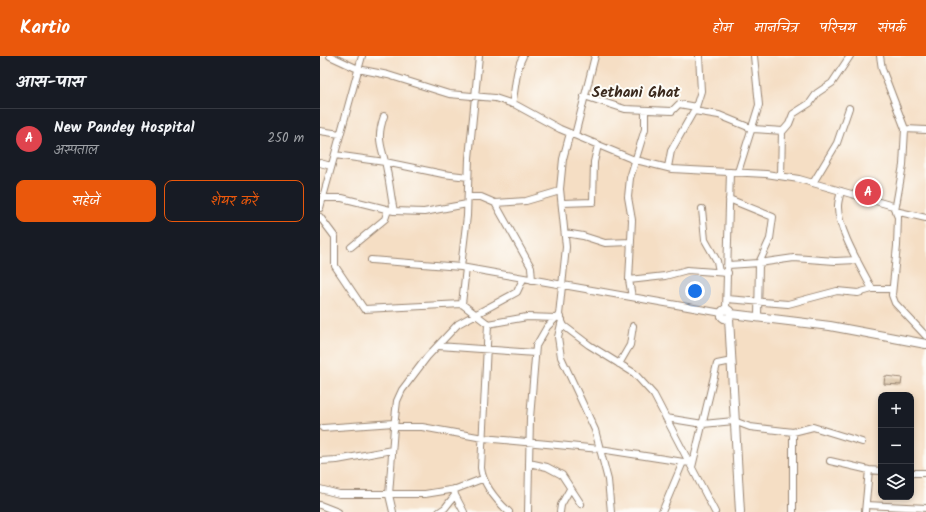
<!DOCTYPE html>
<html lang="hi">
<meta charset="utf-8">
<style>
:root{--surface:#171b24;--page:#20242c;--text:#f1f3f6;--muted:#9ea1a6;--line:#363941;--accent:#ea580c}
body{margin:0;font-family:Kalam,"Playpen Sans Deva",sans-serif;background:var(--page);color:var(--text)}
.controls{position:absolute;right:12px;bottom:12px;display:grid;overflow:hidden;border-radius:8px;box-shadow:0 2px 6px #0003}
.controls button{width:36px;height:36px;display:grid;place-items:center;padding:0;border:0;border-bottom:1px solid var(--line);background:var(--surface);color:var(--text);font:20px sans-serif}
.you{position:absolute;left:375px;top:235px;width:14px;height:14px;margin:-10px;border:3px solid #fff;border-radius:50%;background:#1a73e8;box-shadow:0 0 0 6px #1a73e833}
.badge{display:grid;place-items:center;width:26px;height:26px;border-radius:50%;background:var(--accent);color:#fff;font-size:13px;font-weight:700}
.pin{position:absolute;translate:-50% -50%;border:2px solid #fff;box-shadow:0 1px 4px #0006}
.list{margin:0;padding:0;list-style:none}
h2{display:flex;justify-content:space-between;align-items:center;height:52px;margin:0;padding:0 16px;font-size:17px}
h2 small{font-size:13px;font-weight:400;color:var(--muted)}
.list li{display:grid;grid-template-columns:26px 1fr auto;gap:12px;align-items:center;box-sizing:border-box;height:60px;padding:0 16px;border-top:1px solid var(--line)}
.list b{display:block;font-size:15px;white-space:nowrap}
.list p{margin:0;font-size:13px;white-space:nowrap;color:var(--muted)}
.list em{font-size:13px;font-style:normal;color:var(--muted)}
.actions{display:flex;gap:8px;padding:12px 16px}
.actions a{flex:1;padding:9px 0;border:1px solid var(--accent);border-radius:8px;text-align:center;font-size:14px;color:var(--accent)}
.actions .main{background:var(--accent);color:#fff}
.icon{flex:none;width:22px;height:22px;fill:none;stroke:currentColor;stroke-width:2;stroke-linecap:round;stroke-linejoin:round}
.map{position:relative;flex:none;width:606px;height:456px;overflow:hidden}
header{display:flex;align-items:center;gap:24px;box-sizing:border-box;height:56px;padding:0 20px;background:var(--accent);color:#fff}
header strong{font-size:19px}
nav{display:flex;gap:22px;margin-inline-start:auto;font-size:14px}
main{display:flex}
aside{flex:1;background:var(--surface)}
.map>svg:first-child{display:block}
</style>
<header>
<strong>Kartio</strong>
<nav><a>होम</a><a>मानचित्र</a><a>परिचय</a><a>संपर्क</a></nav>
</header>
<main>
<aside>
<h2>आस-पास<small></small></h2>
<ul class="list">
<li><span class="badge" style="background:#e0444e">A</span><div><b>New Pandey Hospital</b><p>अस्पताल</p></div><em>250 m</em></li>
</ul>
<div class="actions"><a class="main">सहेजें</a><a>शेयर करें</a></div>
</aside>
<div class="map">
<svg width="606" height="456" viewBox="0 0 606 456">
<rect width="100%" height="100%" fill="#fdfcf7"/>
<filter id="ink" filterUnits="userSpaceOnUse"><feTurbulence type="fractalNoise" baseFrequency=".025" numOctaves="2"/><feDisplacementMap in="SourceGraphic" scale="8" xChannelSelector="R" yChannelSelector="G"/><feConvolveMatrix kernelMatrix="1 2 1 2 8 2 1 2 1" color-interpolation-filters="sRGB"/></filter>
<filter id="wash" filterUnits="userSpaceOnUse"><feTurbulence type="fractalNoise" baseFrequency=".012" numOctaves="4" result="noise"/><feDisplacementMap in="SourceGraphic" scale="16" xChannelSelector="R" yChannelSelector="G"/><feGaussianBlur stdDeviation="0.9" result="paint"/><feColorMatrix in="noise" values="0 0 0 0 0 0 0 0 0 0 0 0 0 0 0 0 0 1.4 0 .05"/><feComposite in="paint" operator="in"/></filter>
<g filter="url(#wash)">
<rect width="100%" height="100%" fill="#f5dec4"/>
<g id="blocks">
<path fill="#cdae86" d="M545,131L553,133L550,142L543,140Z
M565,320L582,322L581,329L564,328Z"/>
</g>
</g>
<g filter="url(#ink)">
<use href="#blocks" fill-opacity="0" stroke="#988471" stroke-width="1"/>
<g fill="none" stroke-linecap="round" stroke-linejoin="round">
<g stroke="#988471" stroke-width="8">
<path id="minor" d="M10,0L38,13L68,19L129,38L175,42L196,49L240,73L312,103L352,113L446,118L479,123L573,150L578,161L577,190L572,239L575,247L606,280
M159,0L149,102L147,160L141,211L402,257
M560,0L562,13L585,73L583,109L575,155L606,162
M264,40L305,53L352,55L359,48L376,51
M192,48C196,32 195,14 203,0
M374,55L399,59L433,73L463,75L469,68L473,58L490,47L497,37L512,27L530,0
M64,60C55,86 63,91 67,115C70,128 71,142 74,155
M585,73L606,74
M0,75L20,78
M250,77L243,103L240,133L246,191L239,259L244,270L269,289L314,317L334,339L395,456
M255,79L275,0
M15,99L65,106L123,118L148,121
M0,107L11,110
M348,111L351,95L376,51L381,35L379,0
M418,116L439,49L434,0
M461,120L462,75
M493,127L517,87L529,52
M521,135C520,140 518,145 518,150C517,172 542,213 552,233
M148,141H161L175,147L211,211L212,224
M3,142H22L74,155L104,156L147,148
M409,143L453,161L450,183L439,207L438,261
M175,147L206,145L240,135
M242,147L273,146L274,106L278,89
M0,152L42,0
M382,153L385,184L397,205L399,216
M0,161L15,181V210L44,253L142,248L168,268L161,412C163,429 176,444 189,456
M245,177L263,180L285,187L311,186
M31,191L65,163L68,154
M51,204L141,211
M408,209L439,207L474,202L515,205L537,204
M309,224L345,220L367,214L408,217
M312,241L309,224L312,164L308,141L310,122L325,73V55
M407,243L468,248L517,235L538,237L552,233H572
M142,248L146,212
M406,253L410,116
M242,264L238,281L241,301L275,374L288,424L291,456
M168,268L207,261L236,262
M119,290L215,297
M299,308L310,289L313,270
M346,362L383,368L414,365L430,371L473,376L493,371L542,386
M74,371H102L163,382L280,393L370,407
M3,372L74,367
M473,376V456
M0,405L17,404L72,394
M510,405L549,414L561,415
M209,407L227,411L242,419L261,448
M372,411L397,308L412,305
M591,417H606
M0,433L19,438H105L136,433L162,423
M135,439L144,456
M0,449L18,456
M546,449L606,452
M73,456L69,439L74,371L77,345L82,334L107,301L138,268L197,236L203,223
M119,456L125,452L135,439L134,433
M208,456L210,362L216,290L227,271L239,259
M240,456L241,449L250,433
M342,456L363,406
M545,456L549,414"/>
</g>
<g stroke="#988471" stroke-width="10">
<path id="tertiary" d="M401.5 258a4.5 4.5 0 1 1 9 0a4.5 4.5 0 1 1-9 0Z
M411,258L510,270L606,288
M409,262L420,456"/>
</g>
<use href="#minor" stroke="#fff" stroke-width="6"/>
<use href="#tertiary" stroke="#fff" stroke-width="8"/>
</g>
</g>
<g text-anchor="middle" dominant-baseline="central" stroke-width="4" stroke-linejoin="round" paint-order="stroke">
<g font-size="15" font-weight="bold" fill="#3b2a1e" stroke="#fdfcf7">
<text x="316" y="37">Sethani Ghat</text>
</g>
</g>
</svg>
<div class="controls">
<button>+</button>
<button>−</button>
<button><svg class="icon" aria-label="layers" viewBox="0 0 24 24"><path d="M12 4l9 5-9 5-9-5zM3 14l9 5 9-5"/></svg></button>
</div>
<div class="you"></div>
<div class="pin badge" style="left:548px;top:136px;background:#e0444e">A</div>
</div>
</main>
